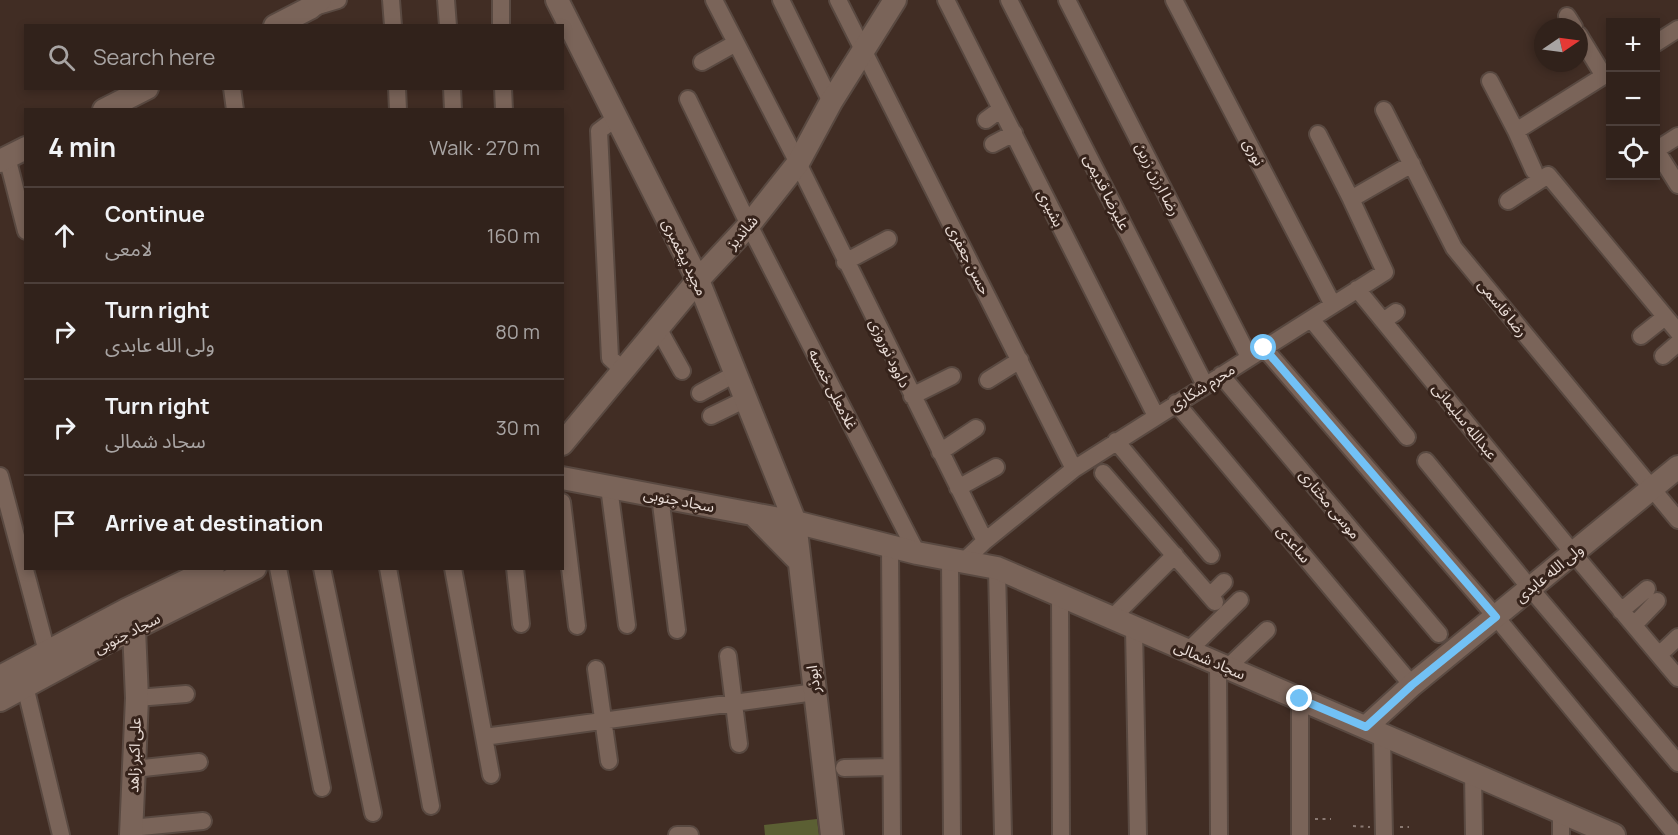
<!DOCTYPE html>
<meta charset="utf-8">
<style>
:root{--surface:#31221b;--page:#3d2f28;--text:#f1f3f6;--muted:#a8a4a3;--line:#4c3f3a}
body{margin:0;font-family:Manrope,"Noto Sans Arabic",sans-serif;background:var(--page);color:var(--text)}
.controls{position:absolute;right:18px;top:18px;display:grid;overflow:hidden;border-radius:0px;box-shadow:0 3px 9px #0003}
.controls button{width:54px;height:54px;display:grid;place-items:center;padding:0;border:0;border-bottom:2px solid var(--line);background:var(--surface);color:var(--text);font:30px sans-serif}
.compass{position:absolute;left:1534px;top:18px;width:54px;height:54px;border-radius:50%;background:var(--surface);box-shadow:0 3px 9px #0003;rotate:77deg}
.stop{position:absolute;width:18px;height:18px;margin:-14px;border:4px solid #72c1f5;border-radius:50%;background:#fff}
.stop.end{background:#72c1f5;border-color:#fff;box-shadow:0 2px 6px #0008}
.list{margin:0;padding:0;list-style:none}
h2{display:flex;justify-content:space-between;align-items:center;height:78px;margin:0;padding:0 24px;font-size:26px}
h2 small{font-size:20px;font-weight:400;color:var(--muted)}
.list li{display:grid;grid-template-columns:39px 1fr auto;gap:18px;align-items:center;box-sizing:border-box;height:96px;padding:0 24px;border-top:2px solid var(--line)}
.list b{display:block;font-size:22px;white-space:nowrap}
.list p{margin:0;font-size:20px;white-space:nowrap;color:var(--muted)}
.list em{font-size:20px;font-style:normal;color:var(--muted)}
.icon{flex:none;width:33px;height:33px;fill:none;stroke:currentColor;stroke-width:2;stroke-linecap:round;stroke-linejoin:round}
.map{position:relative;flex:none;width:1678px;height:835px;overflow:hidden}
.search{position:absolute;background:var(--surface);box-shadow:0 3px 9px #0003;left:24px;top:24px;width:540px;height:66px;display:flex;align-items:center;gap:15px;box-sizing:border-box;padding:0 21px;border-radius:0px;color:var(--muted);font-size:22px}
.panel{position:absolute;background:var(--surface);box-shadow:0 3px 9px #0003;left:24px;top:108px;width:540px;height:462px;border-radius:0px}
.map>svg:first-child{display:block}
</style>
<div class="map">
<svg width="1678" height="835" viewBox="0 0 1678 835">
<rect width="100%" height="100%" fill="#412d24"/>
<path fill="#5b5f33" d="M817,819L819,835H765L764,825Z"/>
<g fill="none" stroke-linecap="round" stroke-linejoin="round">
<g stroke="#594941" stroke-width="20">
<path id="street" d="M391,0L393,26
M446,0L448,26
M501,0V26
M714,0L796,159L985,541
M781,0L831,102
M838,0L1074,469
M946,0L1156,416
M1009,0L1205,385
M1067,0L1249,357
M1174,0L1333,305
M311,8L338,0
M1567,16L1574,27
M1579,35L1604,76
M1656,43L1678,29
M702,62L736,43
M1490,81L1516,131L1534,171
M232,88L235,110
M397,88L398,110
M452,88L453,110
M503,88L504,110
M688,99L749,225L917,553
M1384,110L1454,248L1678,520
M616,118L599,131L610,358L623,370
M986,120L1001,109
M1516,131L1610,72
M1318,134L1351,199
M993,144L1014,133
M1656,150L1678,185
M1656,150L1678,136
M7,157L26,231
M1508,201L1548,175L1678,332
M845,262L888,239
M1357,289L1573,553L1678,678
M1311,319L1407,437
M1383,321L1396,312
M658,328L682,371
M1641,336L1665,317
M1264,348L1496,617L1676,835
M1663,356L1678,343
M1221,375L1439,634
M988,380L1020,360
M700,393L735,374
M912,396L952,376
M1176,403L1412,685
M711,416L746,399
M1116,441L1211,555
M940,452L976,428
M1426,461L1530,588L1678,763
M1103,473L1215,602
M0,476L47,652
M609,487L627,625
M958,488L996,467
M660,496L677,630
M562,502L577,626
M890,547L892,835
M950,560L952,835
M963,562L985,541L1074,469L1385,272L1351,199L1412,164
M278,568L322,788
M322,568L373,813
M388,568L431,806
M453,568L491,775
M515,568L521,624
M997,568L1003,835
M1060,595L1061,835
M1210,596L1224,582
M1621,611L1647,589
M1112,618L1175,555
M1634,625L1657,601
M1134,628L1138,835
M1188,651L1240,600
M1659,655L1678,637
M728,656L739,744
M1218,664L1219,835
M1227,668L1267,630
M596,669L609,761
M25,686L61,835
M137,698L186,694
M1382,736L1384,835
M484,737L815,692
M844,768L891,767
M134,769L199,762
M1473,773L1474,835
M131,828L203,821
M677,835H690
M1300,835V699
M1561,835V811"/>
</g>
<g stroke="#594941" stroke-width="26">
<path id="secondary" d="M557,0L698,280L795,522L832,835
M275,26L310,8L320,0
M104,110L147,88
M0,161L26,148
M562,444L698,280L749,225L798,163L831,102L895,0
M562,478L795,522L917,553L997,568L1614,835
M753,514L799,561
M129,617L134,629L137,698L131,835
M0,677L126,610L213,568
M0,700L105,643L255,568
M1366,727L1412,685L1678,467"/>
</g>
<path stroke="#8a7972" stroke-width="2" stroke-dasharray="3 4.5" stroke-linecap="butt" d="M1315,819H1331
M1353,826L1370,827
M1400,827H1409"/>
<use href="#street" stroke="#7a6459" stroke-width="16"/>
<use href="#secondary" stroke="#7a6459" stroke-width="22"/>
</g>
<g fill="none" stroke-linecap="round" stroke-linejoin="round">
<path stroke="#72c1f5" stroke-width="8" d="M1264,348L1496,617L1412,685L1366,727L1300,699"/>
</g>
<g text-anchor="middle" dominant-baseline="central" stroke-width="6" stroke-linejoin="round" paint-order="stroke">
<g font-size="15" fill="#e9dcd6" stroke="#36231b">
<text transform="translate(1254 152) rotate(62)">نوری</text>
<text transform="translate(1158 179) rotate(63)">رضا ارزن زرین</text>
<text transform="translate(1107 192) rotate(63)">علیرضا قدیمی</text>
<text transform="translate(1051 208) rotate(63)">بشیری</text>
<text transform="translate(742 232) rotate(-49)">شاندیز</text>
<text transform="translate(685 257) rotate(64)">مجید پیغمبری</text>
<text transform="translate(969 259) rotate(63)">حسن جعفری</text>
<text transform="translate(1503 308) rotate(51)">رضا قاسمی</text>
<text transform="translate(890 353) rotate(64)">داوود نوروزی</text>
<text transform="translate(1202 387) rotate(-32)">محرم شکاری</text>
<text transform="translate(833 389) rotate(63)">غلامعلی خمسه</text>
<text transform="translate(1465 421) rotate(51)">عبدالله سلیمانی</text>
<text transform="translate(679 500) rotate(11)">سجاد جنوبی</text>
<text transform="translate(1330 504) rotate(50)">موسی مختاری</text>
<text transform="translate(1294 544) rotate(50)">ساعدی</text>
<text transform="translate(1549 573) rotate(-39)">ولی الله عابدی</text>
<text transform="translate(127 633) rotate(-27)">سجاد جنوبی</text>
<text transform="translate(1210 660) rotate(23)">سجاد شمالی</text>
<text transform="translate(813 679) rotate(-97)">ابوذر</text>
<text transform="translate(134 755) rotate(-88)">علی اکبر زاهد</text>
</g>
</g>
</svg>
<div class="controls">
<button>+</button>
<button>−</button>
<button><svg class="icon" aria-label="locate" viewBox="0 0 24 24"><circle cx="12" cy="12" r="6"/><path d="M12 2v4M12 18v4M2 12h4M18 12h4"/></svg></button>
</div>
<svg class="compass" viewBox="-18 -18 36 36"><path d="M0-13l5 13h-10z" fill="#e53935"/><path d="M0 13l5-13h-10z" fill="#a8a4a3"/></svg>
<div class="stop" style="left:1264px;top:348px"></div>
<div class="stop end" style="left:1300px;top:699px"></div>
<div class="search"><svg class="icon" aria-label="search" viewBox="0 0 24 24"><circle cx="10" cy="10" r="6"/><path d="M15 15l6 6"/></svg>Search here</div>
<section class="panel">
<h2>4 min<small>Walk · 270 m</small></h2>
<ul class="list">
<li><svg class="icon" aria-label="ahead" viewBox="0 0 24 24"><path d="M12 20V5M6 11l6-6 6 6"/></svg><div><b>Continue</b><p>لامعی</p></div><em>160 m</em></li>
<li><svg class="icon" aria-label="right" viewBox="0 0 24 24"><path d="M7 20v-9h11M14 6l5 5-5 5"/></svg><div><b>Turn right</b><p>ولی الله عابدی</p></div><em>80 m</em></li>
<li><svg class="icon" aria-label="right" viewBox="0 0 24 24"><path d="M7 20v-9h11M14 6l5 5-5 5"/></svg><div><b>Turn right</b><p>سجاد شمالی</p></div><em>30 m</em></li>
<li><svg class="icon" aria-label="arrive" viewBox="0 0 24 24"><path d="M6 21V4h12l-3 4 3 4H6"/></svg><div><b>Arrive at destination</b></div></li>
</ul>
</section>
</div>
